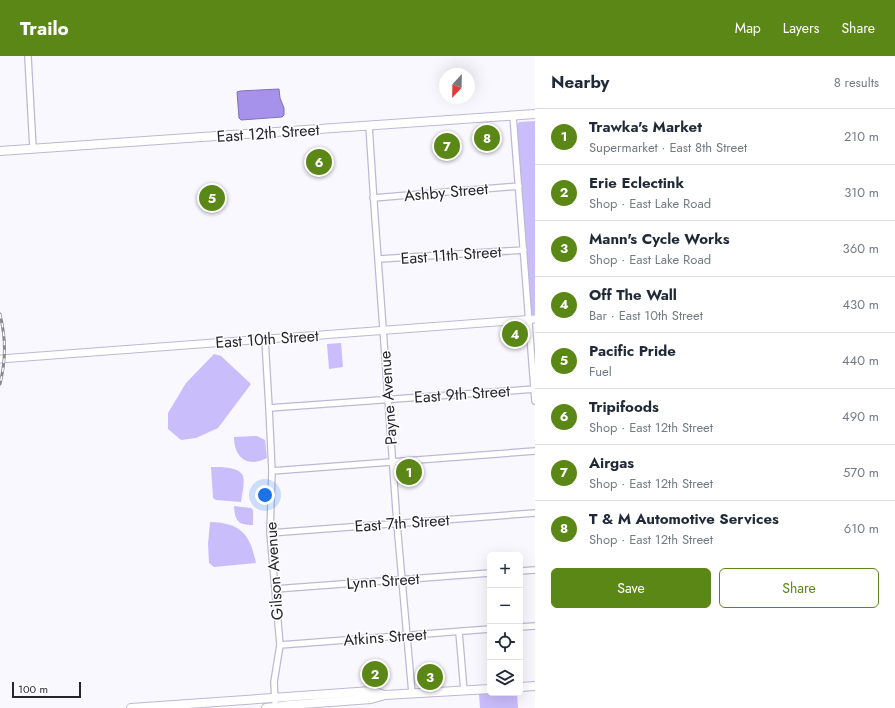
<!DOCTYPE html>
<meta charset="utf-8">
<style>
:root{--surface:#fff;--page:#f2f2f3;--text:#1f2937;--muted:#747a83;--line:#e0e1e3;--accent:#5b8716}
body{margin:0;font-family:Jost,sans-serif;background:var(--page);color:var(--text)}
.controls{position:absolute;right:12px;bottom:12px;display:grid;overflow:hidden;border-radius:6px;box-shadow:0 4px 16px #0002}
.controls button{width:36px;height:36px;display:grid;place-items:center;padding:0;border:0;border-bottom:1px solid var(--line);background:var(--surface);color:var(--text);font:20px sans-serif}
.compass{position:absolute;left:439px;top:12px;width:36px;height:36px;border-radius:50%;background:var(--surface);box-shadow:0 4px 16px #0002;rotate:202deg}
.scale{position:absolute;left:12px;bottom:10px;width:69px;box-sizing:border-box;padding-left:4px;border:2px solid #26242f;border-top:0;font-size:11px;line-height:14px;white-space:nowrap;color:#26242f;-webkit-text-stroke:3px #fff;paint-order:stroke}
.you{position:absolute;left:265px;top:439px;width:14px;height:14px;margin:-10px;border:3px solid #fff;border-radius:50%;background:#1a73e8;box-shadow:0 0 0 6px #1a73e833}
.badge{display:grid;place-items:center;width:26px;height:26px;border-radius:50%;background:var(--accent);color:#fff;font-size:13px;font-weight:700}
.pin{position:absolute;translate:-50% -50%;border:2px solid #fff;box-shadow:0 1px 4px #0006}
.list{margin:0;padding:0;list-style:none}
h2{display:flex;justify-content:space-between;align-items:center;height:52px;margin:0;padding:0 16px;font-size:17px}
h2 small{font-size:13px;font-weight:400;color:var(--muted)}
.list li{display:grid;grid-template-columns:26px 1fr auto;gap:12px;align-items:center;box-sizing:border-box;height:56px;padding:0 16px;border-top:1px solid var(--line)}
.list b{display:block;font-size:15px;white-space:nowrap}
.list p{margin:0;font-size:13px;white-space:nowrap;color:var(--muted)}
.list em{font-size:13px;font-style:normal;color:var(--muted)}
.actions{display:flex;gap:8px;padding:12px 16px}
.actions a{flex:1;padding:9px 0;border:1px solid var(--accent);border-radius:6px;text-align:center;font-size:14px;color:var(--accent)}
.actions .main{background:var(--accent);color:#fff}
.icon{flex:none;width:22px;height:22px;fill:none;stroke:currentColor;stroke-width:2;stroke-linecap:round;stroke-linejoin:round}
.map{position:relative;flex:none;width:535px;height:652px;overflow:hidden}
header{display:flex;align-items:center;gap:24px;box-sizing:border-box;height:56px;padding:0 20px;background:var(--accent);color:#fff}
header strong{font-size:19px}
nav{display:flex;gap:22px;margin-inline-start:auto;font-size:14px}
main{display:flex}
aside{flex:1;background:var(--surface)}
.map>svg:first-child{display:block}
</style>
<header>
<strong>Trailo</strong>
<nav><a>Map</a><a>Layers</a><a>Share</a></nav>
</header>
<main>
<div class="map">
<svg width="535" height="652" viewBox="0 0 535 652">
<rect width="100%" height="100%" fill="#f9f8fe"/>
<path fill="#cabdfc" d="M535,65V259H532L531,257L517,69L519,66Z
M341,287L343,311L329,313L327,288Z
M214,298L221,300L251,328L218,372L196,382L181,384L168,373V357L186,327Z
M257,380L265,384L267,402C248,412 234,402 234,381Z
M211,411C219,411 239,410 243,420C245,428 242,438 241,446L216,444L213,442Z
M234,450L251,452L253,454V469C238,469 235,465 234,450Z
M210,466C241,467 250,478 256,507L214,511L209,507L208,488Z
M491,637H517L518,652H480L479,638Z"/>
<path fill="#a792eb" stroke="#8071b3" d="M279,33L280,42L284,52V59L282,61L241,64L239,62L237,36L240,35Z"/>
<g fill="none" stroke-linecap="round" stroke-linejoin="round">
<g stroke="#bdb8d6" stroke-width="8">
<path id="minor" d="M28,1L33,93
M513,60L535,345
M369,70L375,162L377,189L397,468L412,637
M373,142L519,130
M379,203L524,194
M265,283L269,352L272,415L270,477L280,589L274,626L275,645
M269,352L535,333
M272,415L535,395
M270,477L535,457
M520,515L535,514
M275,533L490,517
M520,571L535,570
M459,576L464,635
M280,589L490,573"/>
</g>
<g stroke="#bdb8d6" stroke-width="9">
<path id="tertiary" d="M0,303L535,263"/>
</g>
<g stroke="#bdb8d6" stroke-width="10">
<path id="secondary" d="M520,631L535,630
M131,652L371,635L385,639
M266,652L290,649L371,643L385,639L490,633"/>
</g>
<g stroke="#bdb8d6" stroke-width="10">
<path id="primary" d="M0,95L535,58"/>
</g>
<use href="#minor" stroke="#fff" stroke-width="5.5"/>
<use href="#tertiary" stroke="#fff" stroke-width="7"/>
<use href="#secondary" stroke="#fff" stroke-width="8"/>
<use href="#primary" stroke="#fff" stroke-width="8"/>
<g stroke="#8a8891" stroke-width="3">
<path id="rail" d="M0,258C6,283 6,303 0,328"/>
</g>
<use href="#rail" stroke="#fff" stroke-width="1.5" stroke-dasharray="4.5" stroke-linecap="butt"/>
</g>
<g text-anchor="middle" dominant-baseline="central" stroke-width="3" stroke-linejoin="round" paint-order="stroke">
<g font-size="16" fill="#26242f" stroke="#fff">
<text transform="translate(268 77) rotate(-4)">East 12th Street</text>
<text transform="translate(446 136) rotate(-5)">Ashby Street</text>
<text transform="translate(451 199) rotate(-4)">East 11th Street</text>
<text transform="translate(267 283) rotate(-4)">East 10th Street</text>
<text transform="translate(462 338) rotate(-4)">East 9th Street</text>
<text transform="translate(388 342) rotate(-94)">Payne Avenue</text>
<text transform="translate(402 467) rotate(-4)">East 7th Street</text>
<text transform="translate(274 515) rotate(-94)">Gilson Avenue</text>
<text transform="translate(383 525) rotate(-4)">Lynn Street</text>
<text transform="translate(385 581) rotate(-4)">Atkins Street</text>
</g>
</g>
</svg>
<div class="controls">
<button>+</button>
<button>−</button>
<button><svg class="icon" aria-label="locate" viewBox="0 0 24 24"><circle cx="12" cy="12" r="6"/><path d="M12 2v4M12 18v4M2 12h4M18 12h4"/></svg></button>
<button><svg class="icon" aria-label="layers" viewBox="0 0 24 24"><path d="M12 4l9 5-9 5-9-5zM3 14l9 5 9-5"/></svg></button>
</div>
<svg class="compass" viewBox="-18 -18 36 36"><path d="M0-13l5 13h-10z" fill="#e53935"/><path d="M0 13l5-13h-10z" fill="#747a83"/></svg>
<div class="scale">100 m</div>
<div class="you"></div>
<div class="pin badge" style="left:409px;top:416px">1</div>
<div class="pin badge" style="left:375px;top:618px">2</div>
<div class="pin badge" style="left:430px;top:621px">3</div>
<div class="pin badge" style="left:515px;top:278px">4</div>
<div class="pin badge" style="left:212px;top:142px">5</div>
<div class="pin badge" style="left:319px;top:106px">6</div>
<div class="pin badge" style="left:447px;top:90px">7</div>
<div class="pin badge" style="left:487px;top:82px">8</div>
</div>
<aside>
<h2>Nearby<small>8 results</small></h2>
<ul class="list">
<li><span class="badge">1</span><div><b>Trawka's Market</b><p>Supermarket · East 8th Street</p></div><em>210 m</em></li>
<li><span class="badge">2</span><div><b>Erie Eclectink</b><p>Shop · East Lake Road</p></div><em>310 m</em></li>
<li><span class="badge">3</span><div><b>Mann's Cycle Works</b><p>Shop · East Lake Road</p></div><em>360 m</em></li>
<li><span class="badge">4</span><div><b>Off The Wall</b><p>Bar · East 10th Street</p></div><em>430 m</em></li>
<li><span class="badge">5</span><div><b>Pacific Pride</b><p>Fuel</p></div><em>440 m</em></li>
<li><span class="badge">6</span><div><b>Tripifoods</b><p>Shop · East 12th Street</p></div><em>490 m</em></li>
<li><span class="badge">7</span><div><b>Airgas</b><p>Shop · East 12th Street</p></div><em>570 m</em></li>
<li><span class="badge">8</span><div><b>T &amp; M Automotive Services</b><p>Shop · East 12th Street</p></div><em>610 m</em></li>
</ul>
<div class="actions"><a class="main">Save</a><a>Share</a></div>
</aside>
</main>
